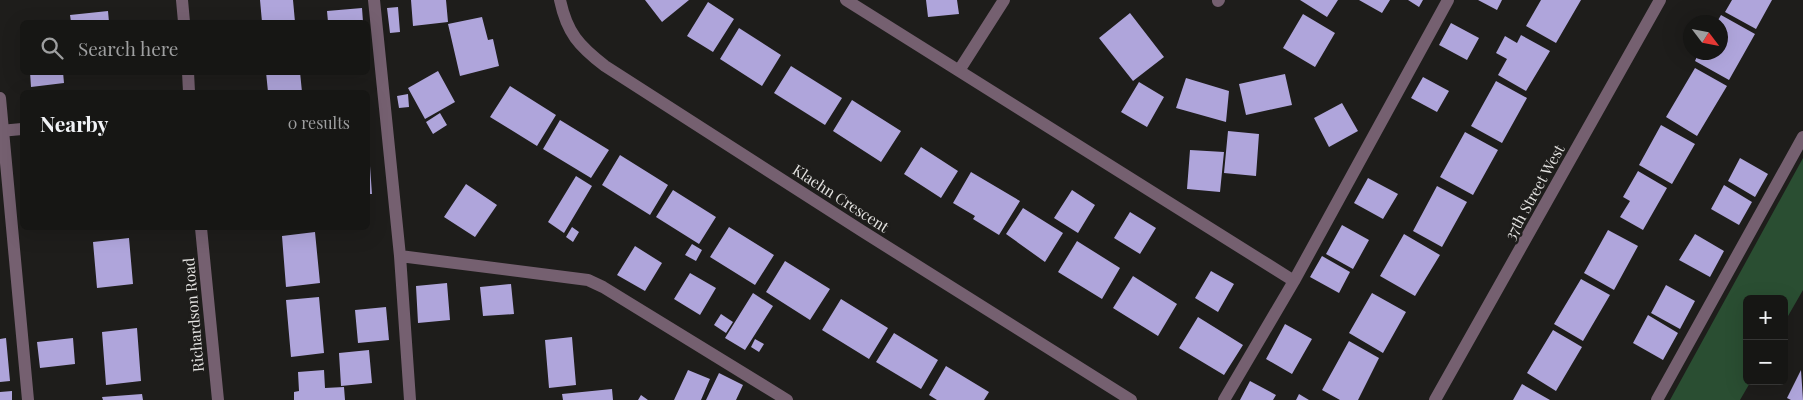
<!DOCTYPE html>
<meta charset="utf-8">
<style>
:root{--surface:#161614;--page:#232322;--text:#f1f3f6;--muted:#9e9fa0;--line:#353534}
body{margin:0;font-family:"Playfair Display",serif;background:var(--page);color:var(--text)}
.controls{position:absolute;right:15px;bottom:15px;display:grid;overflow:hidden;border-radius:8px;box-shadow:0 5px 20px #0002}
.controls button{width:45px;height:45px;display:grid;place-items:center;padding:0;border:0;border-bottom:1px solid var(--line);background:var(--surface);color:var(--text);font:25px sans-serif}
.compass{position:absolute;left:1683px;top:15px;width:45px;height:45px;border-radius:50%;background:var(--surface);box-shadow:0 5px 20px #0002;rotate:122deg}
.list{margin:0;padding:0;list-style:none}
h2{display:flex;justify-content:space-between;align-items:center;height:65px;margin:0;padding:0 20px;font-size:21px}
h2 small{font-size:16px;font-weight:400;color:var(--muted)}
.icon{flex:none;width:28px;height:28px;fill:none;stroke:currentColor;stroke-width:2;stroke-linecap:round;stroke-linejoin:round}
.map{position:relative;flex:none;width:1803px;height:400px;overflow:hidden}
.search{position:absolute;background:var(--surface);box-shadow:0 5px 20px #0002;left:20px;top:20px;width:350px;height:55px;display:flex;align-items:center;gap:12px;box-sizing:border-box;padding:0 18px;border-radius:8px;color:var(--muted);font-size:19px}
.panel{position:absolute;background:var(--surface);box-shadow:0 5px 20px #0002;left:20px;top:90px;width:350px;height:140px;border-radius:8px}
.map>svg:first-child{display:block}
</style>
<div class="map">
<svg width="1803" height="400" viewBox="0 0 1803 400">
<rect width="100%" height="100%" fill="#1e1d1b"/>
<path fill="#2a4e32" d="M1803,158V290L1784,323V299H1747V381H1751L1740,400H1670Z"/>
<path fill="#afa5db" d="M260,0H293L295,22H262Z
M411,0H446L448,22L413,26Z
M645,0H689L662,22Z
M926,0H957L959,14L928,17Z
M1300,0H1338L1327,17Z
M1359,0H1390L1382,13Z
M1408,0H1423L1419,7Z
M1478,0H1502L1497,10Z
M1541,0H1581L1556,43L1526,26Z
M1732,0H1772L1756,29L1725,12Z
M708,2L734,19L713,52L687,36Z
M398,7L400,32L390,33L387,8Z
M362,8L363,22H328L327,11Z
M108,11L109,22H71L70,15Z
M1130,13L1164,57L1133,81L1099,38Z
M1303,14L1335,33L1315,67L1283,48Z
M1721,15L1755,34L1729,80L1695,61L1699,52H1720V22H1717Z
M482,17L488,40L493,39L499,66L460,76L448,24Z
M1451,23L1479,38L1467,60L1439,45Z
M739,28L781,55L762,86L720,59Z
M1521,35L1550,51L1526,91L1498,75L1507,59L1496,53L1505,36L1517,43Z
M791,66L842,98L825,125L774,93Z
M1695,68L1727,86L1697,136L1666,117Z
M438,71L455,102L425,119L408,88Z
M30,72H63L64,83L31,87Z
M266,72H300L302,92H268Z
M1285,74L1292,105L1246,115L1239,84Z
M1423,77L1449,91L1437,112L1411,98Z
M1186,78L1229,91L1226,122L1176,108Z
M1496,81L1527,98L1502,143L1471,126Z
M1139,82L1164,97L1147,127L1121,112Z
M510,86L556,115L537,146L490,117Z
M408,94L409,107L399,108L397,96Z
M852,100L901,131L881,162L833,131Z
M1342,103L1358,131L1329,147L1314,118Z
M440,113L447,125L433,134L426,122Z
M560,120L609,150L591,178L543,149Z
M1661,125L1695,144L1672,184L1639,165Z
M1228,131L1259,134L1256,176L1224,173Z
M1465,132L1498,150L1473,195L1440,177Z
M921,147L958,171L941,198L904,174Z
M1190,150L1224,152L1220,192L1187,189Z
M620,155L668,185L650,215L602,185Z
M1740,158L1768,174L1755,197L1728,181Z
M368,166H370L372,194H368Z
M1638,171L1667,188L1643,230L1620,217L1630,201L1623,197Z
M971,172L1020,201L999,235L973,219L975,216L953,203Z
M576,176L592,186L564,233L548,222Z
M1368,178L1398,194L1383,219L1354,203Z
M466,184L497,205L475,237L444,217Z
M1724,185L1752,202L1739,225L1711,209Z
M1437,186L1467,202L1442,247L1413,231Z
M673,190L716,217L699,244L656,217Z
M1072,190L1095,205L1078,233L1054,218Z
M1023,208L1063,233L1045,262L1006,234Z
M1130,212L1156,228L1140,254L1114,238Z
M1342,225L1369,240L1353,269L1326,254Z
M572,227L579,232L573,242L566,237Z
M729,227L774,255L755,285L710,257Z
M279,228H291V229L279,230Z
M1608,230L1638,246L1614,290L1584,273Z
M315,232L320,283L286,287L282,236Z
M1404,234L1440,255L1415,296L1380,276Z
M1695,234L1724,251L1710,277L1679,260Z
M129,238L133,284L97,288L93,242Z
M1077,241L1120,268L1102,299L1058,272Z
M692,244L702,250L696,261L685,255Z
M635,246L662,263L645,291L617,275Z
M1322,256L1350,272L1339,293L1310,277Z
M785,261L830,289L810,320L766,292Z
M1211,271L1234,284L1218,312L1195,298Z
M690,273L716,288L700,315L674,299Z
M1133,276L1177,304L1158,336L1113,308Z
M1581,279L1610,295L1583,341L1554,324Z
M447,283L450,320L418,323L416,286Z
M511,284L514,314L483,316L480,287Z
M1666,285L1695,301L1680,329L1651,313Z
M753,293L773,306L745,350L725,338Z
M1372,293L1406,312L1383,353L1349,333Z
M319,297L324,353L291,357L286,300Z
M841,299L888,328L869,359L822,330Z
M386,307L389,340L358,343L355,310Z
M721,314L733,322L726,333L714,325Z
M1648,315L1678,333L1663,360L1633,343Z
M1198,317L1243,345L1224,375L1179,348Z
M1285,324L1312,339L1292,374L1266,359Z
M137,328L141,381L106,385L102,332Z
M1553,330L1582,347L1556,391L1527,373Z
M894,333L938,360L921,389L876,362Z
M572,337L576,385L549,388L545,340Z
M6,338L10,381L0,382V339Z
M73,338L75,364L40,368L37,342Z
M755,339L764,344L759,352L751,347Z
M1349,341L1379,358L1358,400H1340L1322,390Z
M369,350L372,383L341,386L339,353Z
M946,366L989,392L984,400H937L929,395Z
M324,370L325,388L344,387L345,400H294V392L299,391L298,372Z
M688,370L710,379L701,400H674Z
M1801,370L1803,400H1791L1787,398Z
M719,373L743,385L736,400H706Z
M1250,381L1276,395L1273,400H1240Z
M1522,384L1550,400H1513Z
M612,389L613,400H563L562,394Z
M12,391V400H0V392Z
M142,394L143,400H103L102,397Z
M1299,394L1309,400H1296Z
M641,395L648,400H638Z"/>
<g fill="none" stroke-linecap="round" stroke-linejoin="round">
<path stroke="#756070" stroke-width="12" d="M182,0L184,22
M374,0L400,256L410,400
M560,0C567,33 579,46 605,66L862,231L1131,400
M846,0L1294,281
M1218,1L1219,0
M960,69L1004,0
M188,72L189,92
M0,98L28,400
M0,131L22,129
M201,228L218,400
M400,256L588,280L603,287L787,400
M1224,400L1294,281L1448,0
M1435,400L1660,0
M1657,400L1803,137"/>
</g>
<g text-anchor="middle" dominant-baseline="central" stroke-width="5" stroke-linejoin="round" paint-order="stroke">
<g font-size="15" fill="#e4e3e1" stroke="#1e1d1b">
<text transform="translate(1534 192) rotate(-61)">37th Street West</text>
<text transform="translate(841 198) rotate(33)">Klaehn Crescent</text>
<text transform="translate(193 315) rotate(-95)">Richardson Road</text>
</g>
</g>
</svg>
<div class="controls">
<button>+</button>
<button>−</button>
</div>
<svg class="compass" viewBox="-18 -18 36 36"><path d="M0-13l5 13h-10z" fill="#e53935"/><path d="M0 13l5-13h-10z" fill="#9e9fa0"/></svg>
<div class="search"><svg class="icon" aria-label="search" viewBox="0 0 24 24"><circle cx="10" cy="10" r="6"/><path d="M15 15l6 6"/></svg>Search here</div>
<section class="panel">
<h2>Nearby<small>0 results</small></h2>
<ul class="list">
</ul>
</section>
</div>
